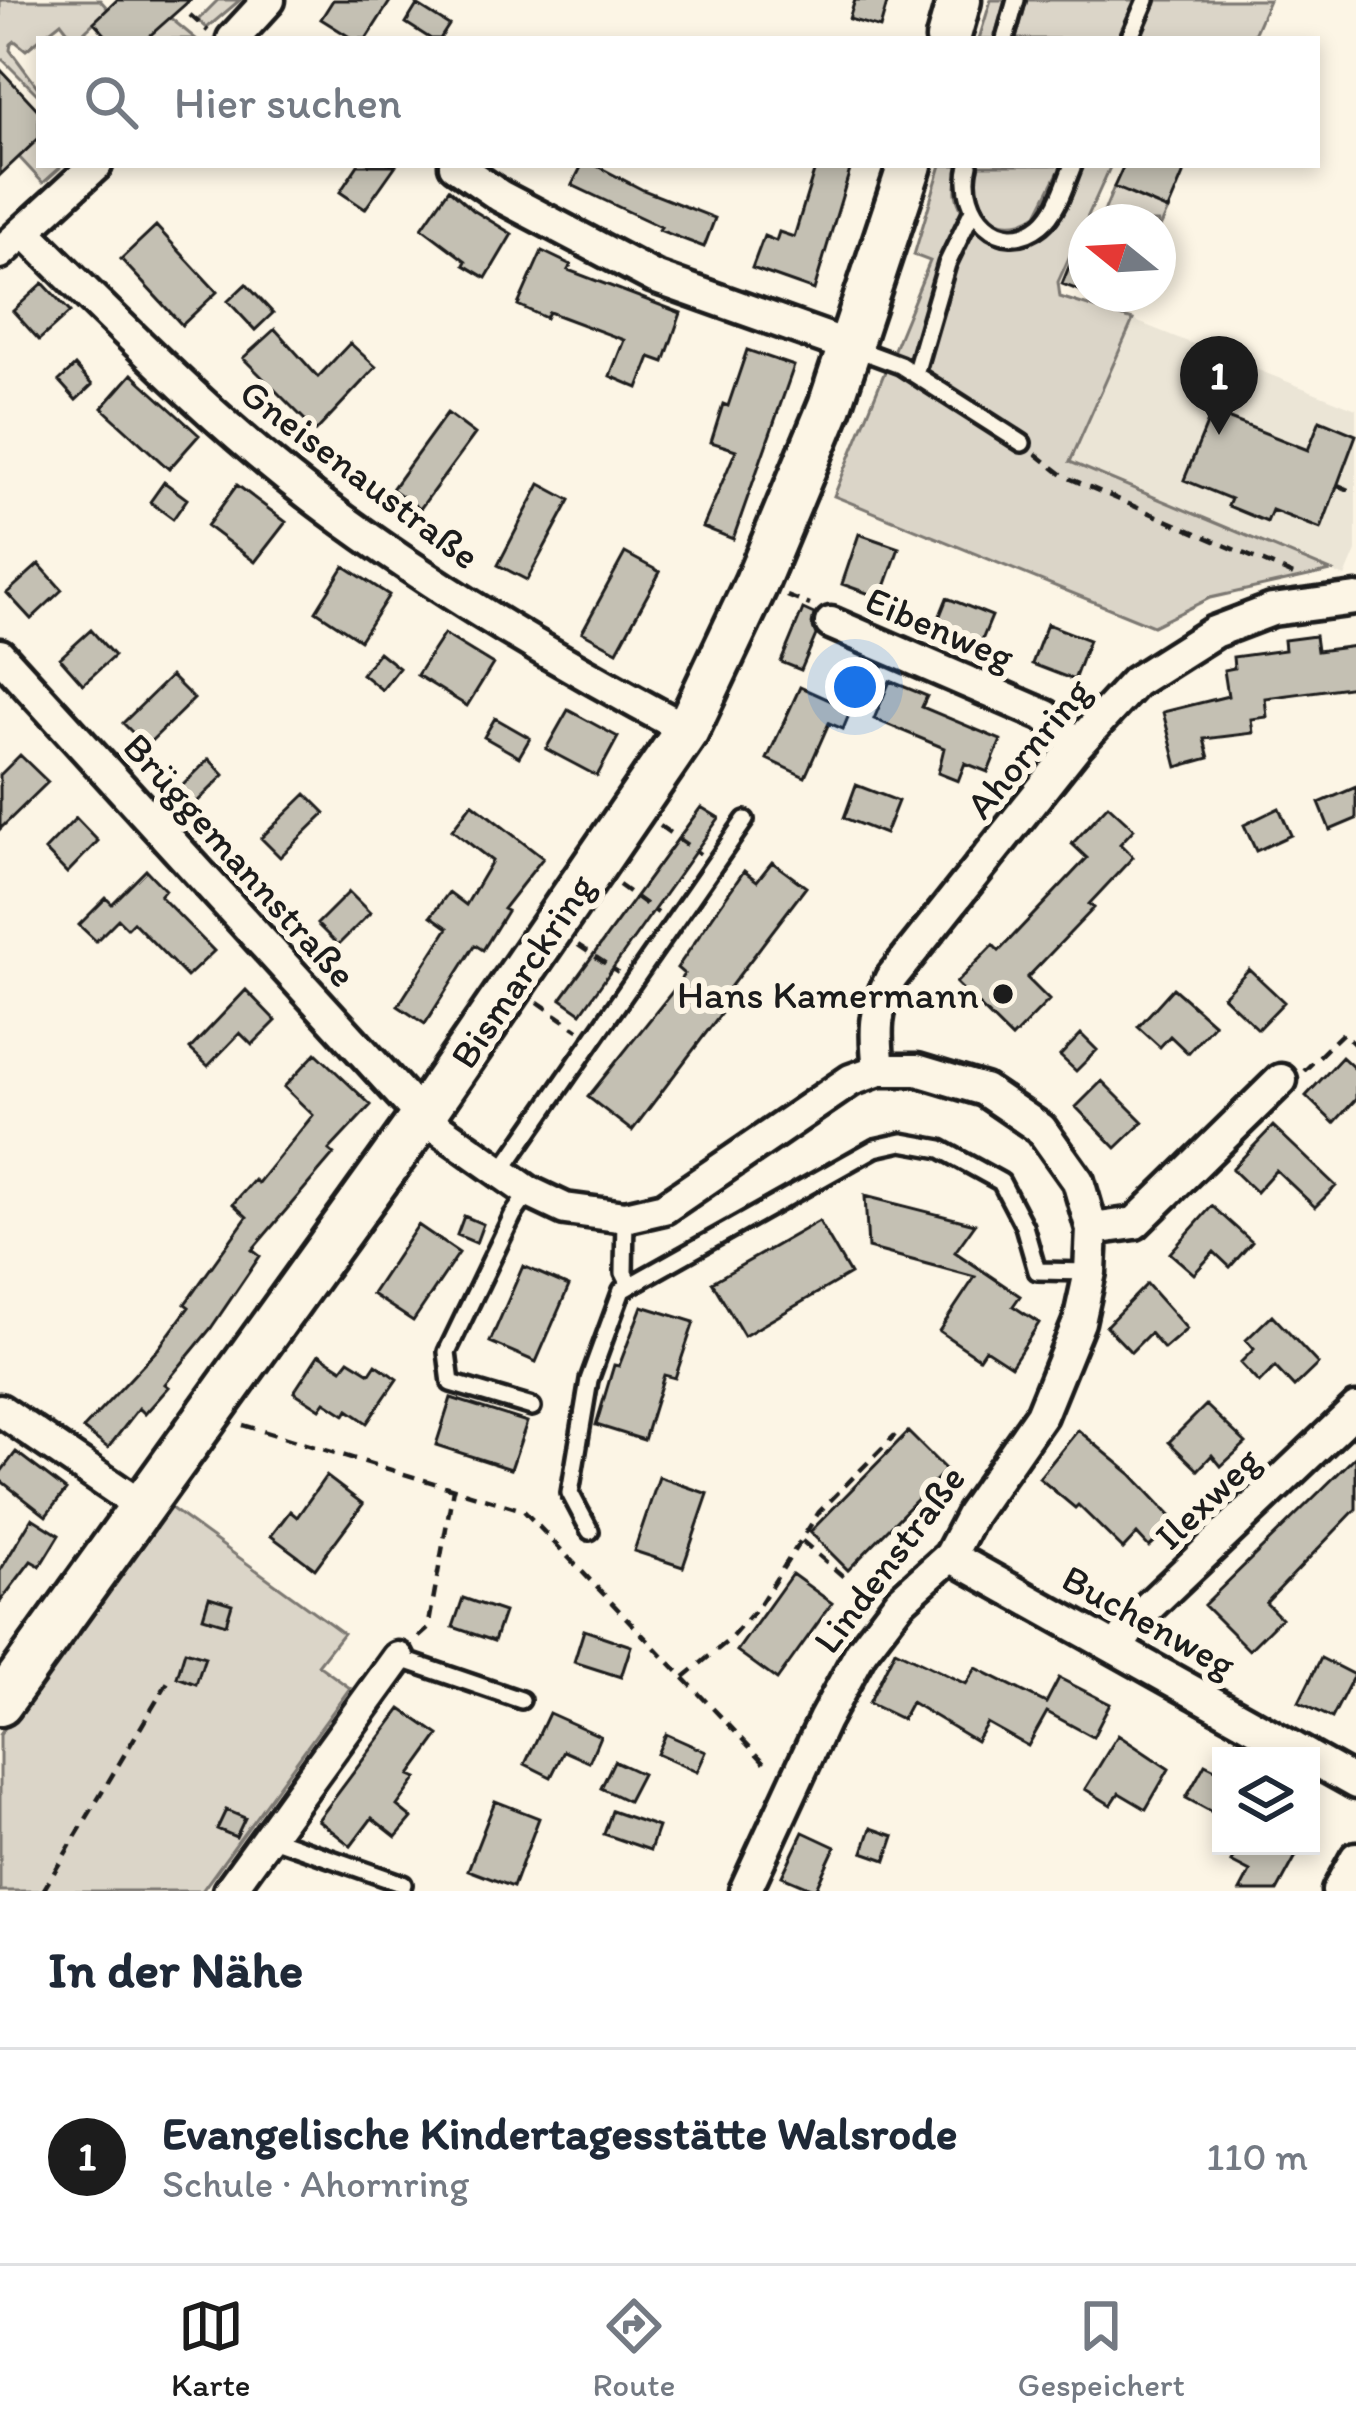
<!DOCTYPE html>
<html lang="de">
<meta charset="utf-8">
<style>
:root{--surface:#fff;--page:#f2f2f3;--text:#1f2937;--muted:#747a83;--line:#e0e1e3;--accent:#1c1c1c}
body{margin:0;font-family:Itim,sans-serif;background:var(--page);color:var(--text)}
.controls{position:absolute;right:36px;bottom:36px;display:grid;overflow:hidden;border-radius:0px;box-shadow:0 6px 18px #0003}
.controls button{width:108px;height:108px;display:grid;place-items:center;padding:0;border:0;border-bottom:3px solid var(--line);background:var(--surface);color:var(--text);font:60px sans-serif}
.compass{position:absolute;left:1068px;top:204px;width:108px;height:108px;border-radius:50%;background:var(--surface);box-shadow:0 6px 18px #0003;rotate:288deg}
.you{position:absolute;left:855px;top:687px;width:42px;height:42px;margin:-30px;border:9px solid #fff;border-radius:50%;background:#1a73e8;box-shadow:0 0 0 18px #1a73e833}
.badge{display:grid;place-items:center;width:78px;height:78px;border-radius:50%;background:var(--accent);color:#fff;font-size:39px;font-weight:700}
.pin{position:absolute;translate:-50% -99px;filter:drop-shadow(0 3px 6px #0008)}
.pin::after{content:'';position:absolute;top:63px;width:42px;height:36px;background:inherit;clip-path:polygon(0 0,100% 0,50% 100%)}
.list{margin:0;padding:0;list-style:none}
h2{display:flex;justify-content:space-between;align-items:center;height:156px;margin:0;padding:0 48px;font-size:51px}
h2 small{font-size:39px;font-weight:400;color:var(--muted)}
.list li{display:grid;grid-template-columns:78px 1fr auto;gap:36px;align-items:center;box-sizing:border-box;height:216px;padding:0 48px;border-top:3px solid var(--line)}
.list b{display:block;font-size:45px;white-space:nowrap}
.list p{margin:0;font-size:39px;white-space:nowrap;color:var(--muted)}
.list em{font-size:39px;font-style:normal;color:var(--muted)}
.icon{flex:none;width:66px;height:66px;fill:none;stroke:currentColor;stroke-width:2;stroke-linecap:round;stroke-linejoin:round}
.map{position:relative;flex:none;width:1356px;height:1891px;overflow:hidden}
.search{position:absolute;background:var(--surface);box-shadow:0 6px 18px #0003;left:36px;right:36px;top:36px;height:132px;display:flex;align-items:center;gap:30px;box-sizing:border-box;padding:0 42px;border-radius:0px;color:var(--muted);font-size:45px}
.sheet{height:372px;background:var(--surface)}
nav{display:flex;justify-content:space-around;align-items:center;box-sizing:border-box;height:168px;border-top:3px solid var(--line);background:var(--surface);font-size:33px;color:var(--muted)}
nav a{display:grid;justify-items:center;gap:6px}
nav .on{color:var(--accent)}
.map>svg:first-child{display:block}
</style>
<div class="map">
<svg width="1356" height="1891" viewBox="0 0 1356 1891">
<rect width="100%" height="100%" fill="#fcf5e5"/>
<filter id="ink" filterUnits="userSpaceOnUse"><feTurbulence type="fractalNoise" baseFrequency=".00833" numOctaves="2"/><feDisplacementMap in="SourceGraphic" scale="24" xChannelSelector="R" yChannelSelector="G"/><feConvolveMatrix kernelMatrix="1 2 1 2 8 2 1 2 1" color-interpolation-filters="sRGB"/></filter>
<g filter="url(#ink)">
<path fill="#ebe5d6" d="M1133,320L1356,409V551L1345,577L1070,462Z"/>
<path fill="#dbd5c8" stroke="#7c7872" stroke-width="3" d="M0,0H100L108,9L85,31L95,39H74L61,22L26,50L15,41L11,44L10,50L39,89V96L0,57Z
M218,0H240L207,28L198,20Z
M991,0H1005L994,39H979Z
M1027,0H1135L1117,39H1016Z
M1157,0H1269L1252,39H1140Z
M168,16L196,39H146Z
M39,138V165H63L43,183L19,157Z
M941,165H959C958,174 955,185 956,194C963,236 1024,259 1054,226C1068,210 1075,184 1084,165H1111L1058,282L1060,297L1133,320L1070,462L1331,571L1210,598L1153,626L834,496L930,261L914,255Z
M980,165H1062L1037,214C997,241 968,205 980,165Z
M1114,187L1168,210L1158,232V222H1100Z
M164,1503L343,1633L318,1665L350,1688L202,1891H0V1735Z"/>
<path fill="#c4c0b3" stroke="#1c1c1c" stroke-width="3" d="M117,0H190L146,39H109L94,22Z
M333,0H391L366,39H353L321,19Z
M855,0H888L880,28L849,19Z
M417,5L449,25L440,39H431L406,23Z
M0,69L39,111V138L0,175Z
M358,165H396L365,209L340,192Z
M582,165H595L643,190L715,218L704,247L659,230L661,227L572,185Z
M816,165L850,170L814,290L752,268L764,236L776,241L779,232L794,237Z
M1124,165H1187L1168,210L1114,187Z
M449,189L473,210L512,234L486,278L464,265L466,261L422,228Z
M156,226L217,292L182,325L121,259Z
M1085,227L1086,228V293L1062,284Z
M542,251L571,265L568,270L681,313L664,362L650,357L638,388L610,376L624,340L549,312L546,318L518,305Z
M43,283L70,312L39,340L13,311Z
M246,284L273,313L255,330L228,301Z
M275,329L318,377L350,343L376,367L316,431L243,358Z
M747,350L794,366L733,539L703,527L736,450L711,442L723,404L728,406Z
M75,366L92,385L76,400L59,381Z
M132,374L199,435L169,469L102,408Z
M1212,412L1308,450L1320,420L1356,435L1321,529L1272,510L1267,522L1228,506L1231,499L1184,480Z
M447,413L475,434L420,509L392,489Z
M164,482L187,499L173,519L150,502Z
M540,484L570,500L527,580L498,565Z
M237,485L286,522L255,562L207,526Z
M859,534L899,548L881,598L842,584Z
M625,553L660,572L617,651L582,632Z
M39,564L62,590L31,619L7,593Z
M344,566L389,595L360,640L316,611Z
M947,598L992,616L975,657L931,638Z
M803,609L814,614L812,624L816,635L801,670L781,662Z
M1047,624L1089,640L1074,680L1032,664Z
M91,630L114,656L83,684L60,658Z
M444,634L493,664L467,706L417,675Z
M1315,636L1317,651L1356,646V686L1265,698L1267,717L1251,719L1253,733L1204,739L1209,758L1177,767L1163,712L1228,696L1224,670L1234,668L1233,657L1285,650L1284,640Z
M379,652L399,668L382,690L362,674Z
M171,676L194,699L146,746L123,723Z
M890,681L927,696L922,707L1001,740L988,772L965,763L958,781L938,773L944,748L874,719Z
M800,687L851,710L843,729L829,723L805,777L767,759Z
M568,710L618,737L597,776L546,749Z
M495,718L530,738L519,757L484,737Z
M20,755L48,782L0,829V775Z
M209,759L224,775L191,808L176,792Z
M856,785L898,801L885,834L844,818Z
M1356,787V819L1330,830L1319,803Z
M306,794L325,813L280,857L261,838Z
M472,803L543,858L503,909L507,911L483,950L475,945L425,1024L398,1006L448,928L431,916L449,892L466,905L492,861L452,830Z
M1108,805L1134,829L1120,844L1133,857L1089,904L1094,908L1027,978L1049,1000L1012,1038L956,983L993,945L999,951L1087,858L1072,844Z
M701,807L719,818L581,1013L561,999Z
M1279,808L1291,835L1256,851L1244,825Z
M76,818L98,841L67,873L45,850Z
M772,862L806,887L721,999L728,1004L632,1131L588,1097L672,992L684,974L677,968L744,871L757,881Z
M146,870L165,890L160,896L214,951L187,977L133,922L127,928L118,919L96,941L79,925L106,898L112,904Z
M349,892L370,913L338,945L317,924Z
M1249,969L1284,1002L1258,1029L1223,996Z
M1173,988L1214,1024L1188,1053L1170,1036L1160,1047L1138,1027Z
M246,990L276,1021L252,1045L240,1033L208,1066L190,1049Z
M1081,1034L1097,1050L1076,1071L1060,1056Z
M316,1053L371,1105L329,1150L334,1154L252,1250L260,1256L211,1328L165,1384L169,1387L145,1414L139,1408L108,1448L83,1429L158,1349L189,1307L185,1304L247,1217L233,1204L254,1180L258,1183L313,1115L284,1087Z
M1342,1057L1356,1070V1099L1334,1123L1306,1096Z
M1102,1081L1143,1122L1116,1148L1076,1107Z
M1273,1126L1336,1186L1315,1207L1276,1170L1256,1192L1232,1169Z
M865,1196L975,1224L955,1252L1020,1296L1013,1306L1039,1323L1011,1366L985,1349L979,1358L939,1331L975,1277L868,1248Z
M1212,1206L1252,1242L1230,1267L1214,1252L1194,1274L1170,1253Z
M464,1216L483,1224L476,1243L457,1235Z
M819,1221L850,1274L744,1336L712,1282Z
M418,1225L459,1253L413,1321L372,1294Z
M523,1266L569,1286L536,1362L490,1342Z
M1147,1284L1187,1329L1164,1349L1150,1333L1131,1352L1106,1326Z
M642,1306L694,1322L675,1378L664,1375L644,1440L596,1425L614,1365L619,1366Z
M1272,1315L1318,1364L1294,1387L1275,1367L1259,1383L1240,1363L1254,1349L1246,1340Z
M319,1354L342,1369L349,1360L370,1373L376,1364L397,1379L367,1423L348,1410L345,1415L325,1402L320,1409L294,1392Z
M451,1398L527,1422L511,1469L436,1445Z
M1206,1405L1246,1443L1221,1466L1212,1455L1198,1470L1169,1442Z
M1078,1430L1131,1474L1176,1522L1149,1547L1137,1534L1123,1549L1078,1505L1075,1508L1039,1478Z
M908,1432L946,1470L848,1570L810,1532Z
M16,1452L66,1490L46,1516L0,1480V1473Z
M1356,1456V1509L1266,1603L1281,1618L1249,1650L1204,1605Z
M326,1476L363,1504L315,1569L271,1536L290,1511L297,1517Z
M659,1477L708,1494L683,1567L634,1551Z
M32,1518L59,1535L40,1566L31,1561L0,1602V1571Z
M792,1574L832,1603L777,1680L737,1651Z
M209,1597L232,1604L226,1624L203,1617Z
M463,1598L504,1612L494,1641L453,1627Z
M584,1630L631,1646L621,1677L574,1662Z
M895,1650L966,1684L976,1668L1046,1703L1059,1678L1110,1704L1093,1737L1047,1712L1028,1746L987,1723L976,1741L911,1702L902,1719L869,1703Z
M185,1651L205,1657L196,1684L177,1677Z
M1321,1658L1354,1675L1332,1718L1299,1702Z
M401,1709L439,1735L410,1775L417,1778L397,1806L412,1818L396,1837L372,1818L351,1846L318,1820Z
M549,1713L600,1736L589,1762L564,1751L551,1777L525,1764Z
M666,1734L706,1752L697,1772L657,1754Z
M1118,1735L1169,1769L1146,1809L1119,1793L1111,1805L1085,1789Z
M614,1761L642,1774L628,1801L601,1788Z
M1205,1764L1221,1772V1817L1186,1798Z
M495,1801L539,1818L513,1887L468,1870Z
M226,1810L245,1818L236,1837L217,1829Z
M612,1811L658,1827L650,1850L604,1834Z
M871,1828L894,1836L886,1860L863,1852Z
M803,1832L835,1847L815,1890L782,1876Z
M1240,1846H1277L1296,1856L1277,1891H1240L1250,1872L1231,1862Z"/>
<g fill="none" stroke-linecap="round" stroke-linejoin="round">
<g stroke="#1c1c1c" stroke-width="24">
<path id="lane" d="M1005,39L1016,0
M1129,39L1146,0
M969,165C957,211 1001,258 1041,225C1058,211 1065,184 1073,165
M854,348L900,365L1022,443
M915,374L947,264L972,212
M501,1172L745,820
M529,1192L513,1215L447,1352L451,1383L532,1407
M625,1217L624,1273L629,1283
M590,1531L570,1493L589,1380L622,1290L875,1148L902,1142L941,1149L1001,1182L1024,1226L1037,1271L1090,1272
M398,1658L521,1700
M269,1837L403,1884"/>
</g>
<g stroke="#1c1c1c" stroke-width="39">
<path id="street" d="M233,39L269,0
M455,165L500,196L654,277L851,347
M24,231C125,331 227,436 343,520C452,599 568,667 687,730
M0,253L96,165
M831,623L1046,716L1077,745
M0,655L422,1117L529,1192L565,1209L625,1217L664,1208L851,1080L879,1070H917L984,1090L1041,1129L1078,1181L1092,1229L1090,1272L1079,1322L1041,1415L972,1514L950,1556L900,1601L861,1652L824,1720L745,1891
M879,1070C875,1034 874,1010 891,978L1077,745L1135,682L1214,632L1272,610L1356,599
M1092,1229L1135,1223L1281,1080
M0,1410L141,1506
M950,1556L1308,1756
M1117,1648L1139,1616L1356,1409
M1311,1758L1356,1783
M229,1891L398,1658
M1338,1891L1356,1858"/>
</g>
<g stroke="#1c1c1c" stroke-width="51">
<path id="secondary" d="M948,39L959,0
M0,1704L422,1117L687,730L756,584L830,406L910,165"/>
</g>
<path stroke="#1c1c1c" stroke-width="4.5" stroke-dasharray="12 9" stroke-linecap="butt" d="M190,15L208,31
M1036,454L1064,476L1296,576
M1338,485L1356,493
M787,596L810,605
M660,826L700,854
M619,885L658,913
M578,945L618,972
M538,1002L578,1030
M1304,1071L1343,1033L1356,1046
M243,1425L523,1510L769,1767
M802,1541L866,1596
M419,1637L428,1629L453,1489
M684,1677L729,1640L758,1607L819,1512L895,1435
M43,1891L172,1675"/>
<use href="#lane" stroke="#fcf5e5" stroke-width="15"/>
<use href="#street" stroke="#fcf5e5" stroke-width="30"/>
<use href="#secondary" stroke="#fcf5e5" stroke-width="42"/>
</g>
</g>
<circle fill="#1c1c1c" stroke="#fcf5e5" stroke-width="4.5" cx="1003" cy="994" r="12"/>
<g text-anchor="middle" dominant-baseline="central" stroke-width="12" stroke-linejoin="round" paint-order="stroke">
<g font-size="39" fill="#1c1c1c" stroke="#fcf5e5">
<text transform="translate(360 474) rotate(37)">Gneisenaustraße</text>
<text transform="translate(940 628) rotate(23)">Eibenweg</text>
<text transform="translate(1028 748) rotate(-50)">Ahornring</text>
<text transform="translate(240 860) rotate(48)">Brüggemannstraße</text>
<text transform="translate(522 971) rotate(-56)">Bismarckring</text>
<text transform="translate(1207 1498) rotate(-44)">Ilexweg</text>
<text transform="translate(889 1559) rotate(-53)">Lindenstraße</text>
<text transform="translate(1149 1621) rotate(29)">Buchenweg</text>
</g>
<g font-size="39" fill="#1c1c1c" stroke="#fcf5e5" text-anchor="end">
<text x="979" y="994">Hans Kamermann</text>
</g>
</g>
</svg>
<div class="controls">
<button><svg class="icon" aria-label="layers" viewBox="0 0 24 24"><path d="M12 4l9 5-9 5-9-5zM3 14l9 5 9-5"/></svg></button>
</div>
<svg class="compass" viewBox="-18 -18 36 36"><path d="M0-13l5 13h-10z" fill="#e53935"/><path d="M0 13l5-13h-10z" fill="#747a83"/></svg>
<div class="you"></div>
<div class="pin badge" style="left:1219px;top:435px">1</div>
<div class="search"><svg class="icon" aria-label="search" viewBox="0 0 24 24"><circle cx="10" cy="10" r="6"/><path d="M15 15l6 6"/></svg>Hier suchen</div>
</div>
<section class="sheet">
<h2>In der Nähe<small></small></h2>
<ul class="list">
<li><span class="badge">1</span><div><b>Evangelische Kindertagesstätte Walsrode</b><p>Schule · Ahornring</p></div><em>110 m</em></li>
</ul>
</section>
<nav>
<a class="on"><svg class="icon" aria-label="map" viewBox="0 0 24 24"><path d="M3 6l6-2 6 2 6-2v14l-6 2-6-2-6 2zM9 4v14M15 6v14"/></svg>Karte</a>
<a><svg class="icon" aria-label="directions" viewBox="0 0 24 24"><path d="M12 3l9 9-9 9-9-9zM9 14v-3h6M13 9l2 2-2 2"/></svg>Route</a>
<a><svg class="icon" aria-label="saved" viewBox="0 0 24 24"><path d="M7 4h10v16l-5-4-5 4z"/></svg>Gespeichert</a>
</nav>
